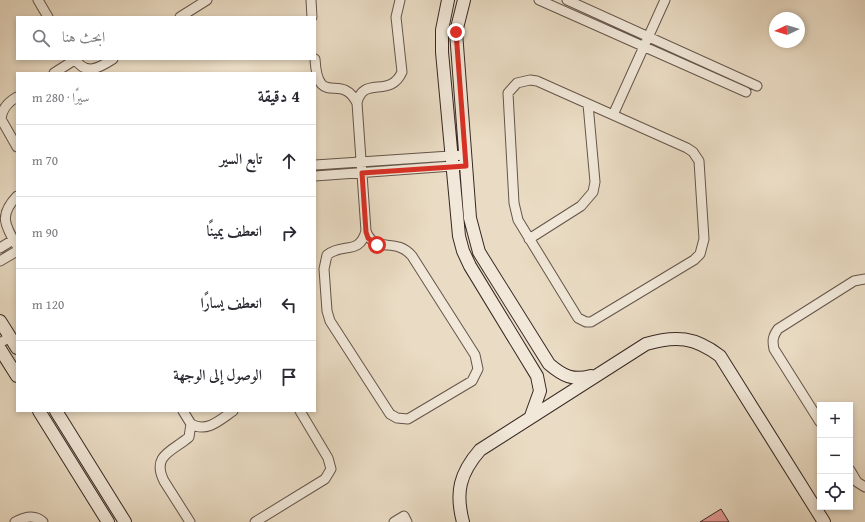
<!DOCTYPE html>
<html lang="ar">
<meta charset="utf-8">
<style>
:root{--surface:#fff;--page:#f7f7f7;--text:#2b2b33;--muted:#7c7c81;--line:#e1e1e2}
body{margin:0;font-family:"Gentium Book Plus",Amiri,serif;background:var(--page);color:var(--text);direction:rtl}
.controls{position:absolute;right:12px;bottom:12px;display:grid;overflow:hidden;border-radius:0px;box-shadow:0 2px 6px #0003}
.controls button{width:36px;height:36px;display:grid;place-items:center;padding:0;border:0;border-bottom:1px solid var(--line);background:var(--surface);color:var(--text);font:20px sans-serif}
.compass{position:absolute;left:769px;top:12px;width:36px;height:36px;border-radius:50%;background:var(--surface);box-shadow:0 2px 6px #0003;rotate:266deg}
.stop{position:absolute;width:12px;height:12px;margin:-9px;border:3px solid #d93025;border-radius:50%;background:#fff}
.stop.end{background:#d93025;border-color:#fff;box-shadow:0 1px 4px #0008}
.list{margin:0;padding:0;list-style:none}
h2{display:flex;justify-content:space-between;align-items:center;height:52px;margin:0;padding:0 16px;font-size:17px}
h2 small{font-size:13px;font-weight:400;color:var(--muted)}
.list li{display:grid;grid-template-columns:26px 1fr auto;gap:12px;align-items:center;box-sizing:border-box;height:72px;padding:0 16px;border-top:1px solid var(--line)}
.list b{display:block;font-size:15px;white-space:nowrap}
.list em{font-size:13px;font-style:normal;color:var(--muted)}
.icon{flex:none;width:22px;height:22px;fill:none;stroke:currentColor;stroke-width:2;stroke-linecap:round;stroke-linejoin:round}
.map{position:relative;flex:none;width:865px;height:522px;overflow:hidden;direction:ltr}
.search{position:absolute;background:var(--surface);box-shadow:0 2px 6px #0003;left:16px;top:16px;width:300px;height:44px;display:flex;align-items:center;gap:10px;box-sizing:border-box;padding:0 14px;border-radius:0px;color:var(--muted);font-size:15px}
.panel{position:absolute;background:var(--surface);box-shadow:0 2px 6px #0003;left:16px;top:72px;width:300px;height:340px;border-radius:0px;direction:rtl}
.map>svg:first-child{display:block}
</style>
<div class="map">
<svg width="865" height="522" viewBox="0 0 865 522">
<rect width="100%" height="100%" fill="#eadcc4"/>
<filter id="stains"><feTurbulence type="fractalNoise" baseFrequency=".005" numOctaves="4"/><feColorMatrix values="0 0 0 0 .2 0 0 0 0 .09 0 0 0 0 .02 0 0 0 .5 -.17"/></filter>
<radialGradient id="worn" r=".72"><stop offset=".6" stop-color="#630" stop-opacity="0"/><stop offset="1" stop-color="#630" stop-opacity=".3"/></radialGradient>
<path fill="#e49993" stroke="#372823" d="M721,509L729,522H700Z"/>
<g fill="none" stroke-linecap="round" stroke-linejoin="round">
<g stroke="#64554b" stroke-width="11">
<path id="street" d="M38,0L48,17
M311,0L312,17
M539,0L746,92
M567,0L757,86
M180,17L207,0
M75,59C86,76 99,68 113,59
M315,59C318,110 341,71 357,103
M54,73L76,59
M530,80L537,81L687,148L693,152L699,161L704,239L700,254L694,260L591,322H586L578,318L518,220L514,203L508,93L517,83Z
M17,97C8,102 2,108 1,119L17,147
M613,115L665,0
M315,165L465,155
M315,176L466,165
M17,196C0,214 3,223 17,246
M366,231C359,256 343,242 327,255L324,269L327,311L330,321L390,414L397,418L408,419L472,381L478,369L475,355L412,256C395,236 375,255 366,231L357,103C363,75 390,99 402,72L396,17L400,0
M529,239L581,206L593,192L595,182L588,104
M0,248L13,240
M0,261L17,251
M0,343L10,337
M183,411L191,424L189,437C173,451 151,455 164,481L190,522
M820,422L774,349C772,340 773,336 778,329L854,281L865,279
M191,424C207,433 220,420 233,411
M850,470L857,482L865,487
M15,522C24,517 35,514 43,522
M255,522L325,479L331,469L328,458L300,411
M394,522L404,516L407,522"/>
</g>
<g stroke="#372823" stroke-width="14">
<path id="secondary" d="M448,0L442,30V52L459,236L463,251L470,266L537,376L540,391L531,416
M464,0L456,32L470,218L479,252L549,364C563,376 573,381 591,376
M0,321L17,348
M0,349L17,376
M39,411L108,522
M56,411L125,522
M463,522C455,492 460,473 480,450L646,344C676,335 695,337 720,356L824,522"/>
</g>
<use href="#street" stroke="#f1e8d9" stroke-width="9"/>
<use href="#secondary" stroke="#f1e8d9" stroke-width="12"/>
</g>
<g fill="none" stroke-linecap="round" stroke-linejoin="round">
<path stroke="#d93025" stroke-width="5" d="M377,245L368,238L366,232L362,173L466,166L456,32"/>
</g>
<rect width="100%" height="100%" filter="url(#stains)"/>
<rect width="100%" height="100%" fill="url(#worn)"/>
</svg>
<div class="controls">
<button>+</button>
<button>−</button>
<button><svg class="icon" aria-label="locate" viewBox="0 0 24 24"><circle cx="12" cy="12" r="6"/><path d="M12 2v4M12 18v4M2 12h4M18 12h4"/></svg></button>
</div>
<svg class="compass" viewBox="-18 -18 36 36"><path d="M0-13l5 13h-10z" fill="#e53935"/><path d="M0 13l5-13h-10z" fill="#7c7c81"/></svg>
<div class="stop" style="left:377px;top:245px"></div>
<div class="stop end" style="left:456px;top:32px"></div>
<div class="search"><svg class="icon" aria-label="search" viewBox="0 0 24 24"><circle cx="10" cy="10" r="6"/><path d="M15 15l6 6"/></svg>ابحث هنا</div>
<section class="panel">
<h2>4 دقيقة<small>سيرًا · 280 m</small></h2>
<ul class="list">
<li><svg class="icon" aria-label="ahead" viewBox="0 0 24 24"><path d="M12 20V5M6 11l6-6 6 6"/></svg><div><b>تابع السير</b></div><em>70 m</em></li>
<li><svg class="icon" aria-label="right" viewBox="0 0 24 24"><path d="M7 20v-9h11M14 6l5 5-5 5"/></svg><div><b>انعطف يمينًا</b></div><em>90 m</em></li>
<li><svg class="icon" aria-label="left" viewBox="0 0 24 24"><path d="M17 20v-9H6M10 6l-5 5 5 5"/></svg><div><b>انعطف يسارًا</b></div><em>120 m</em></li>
<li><svg class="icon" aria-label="arrive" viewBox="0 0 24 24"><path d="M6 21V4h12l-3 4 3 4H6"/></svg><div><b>الوصول إلى الوجهة</b></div></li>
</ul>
</section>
</div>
